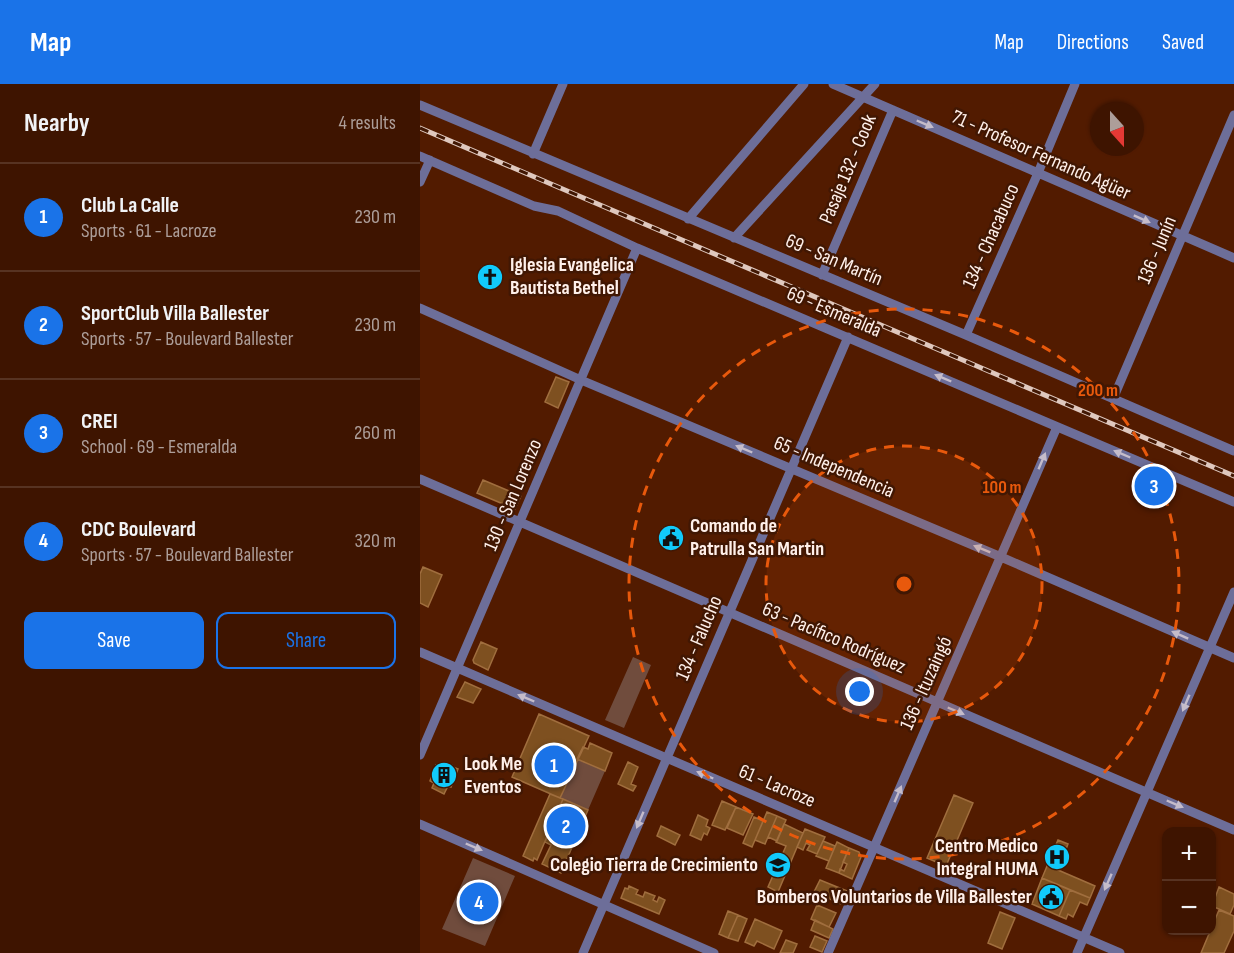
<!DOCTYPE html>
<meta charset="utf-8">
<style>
:root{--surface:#3e1400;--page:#451d0a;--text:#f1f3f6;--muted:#ad9e99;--line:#573322;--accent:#1a73e8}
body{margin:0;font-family:"Sofia Sans Condensed",sans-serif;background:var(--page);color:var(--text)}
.controls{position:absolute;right:18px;bottom:18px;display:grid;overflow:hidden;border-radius:12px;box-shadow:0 2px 4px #0004}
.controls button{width:54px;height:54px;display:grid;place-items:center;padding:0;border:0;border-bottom:2px solid var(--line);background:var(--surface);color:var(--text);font:30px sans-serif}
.compass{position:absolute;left:670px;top:18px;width:54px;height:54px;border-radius:50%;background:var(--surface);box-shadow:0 2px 4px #0004;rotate:159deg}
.you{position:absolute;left:440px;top:608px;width:21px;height:21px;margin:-15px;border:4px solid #fff;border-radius:50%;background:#1a73e8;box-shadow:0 0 0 9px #1a73e833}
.badge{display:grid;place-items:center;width:39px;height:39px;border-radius:50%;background:var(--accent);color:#fff;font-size:20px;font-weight:700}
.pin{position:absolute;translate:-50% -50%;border:3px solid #fff;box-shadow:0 2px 6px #0006}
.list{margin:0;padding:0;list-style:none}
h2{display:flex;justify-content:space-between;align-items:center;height:78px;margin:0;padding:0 24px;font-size:26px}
h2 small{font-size:20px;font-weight:400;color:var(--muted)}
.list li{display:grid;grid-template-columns:39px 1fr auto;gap:18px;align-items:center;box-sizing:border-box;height:108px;padding:0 24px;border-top:2px solid var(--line)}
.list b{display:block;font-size:22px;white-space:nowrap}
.list p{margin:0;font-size:20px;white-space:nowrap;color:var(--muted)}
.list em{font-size:20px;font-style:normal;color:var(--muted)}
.actions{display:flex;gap:12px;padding:18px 24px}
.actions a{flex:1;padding:14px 0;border:2px solid var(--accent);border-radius:12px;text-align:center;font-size:21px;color:var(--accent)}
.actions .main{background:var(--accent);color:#fff}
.map{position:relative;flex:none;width:814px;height:869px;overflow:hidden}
header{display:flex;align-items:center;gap:36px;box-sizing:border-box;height:84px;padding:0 30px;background:var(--accent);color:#fff}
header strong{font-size:28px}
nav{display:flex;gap:33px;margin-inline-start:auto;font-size:21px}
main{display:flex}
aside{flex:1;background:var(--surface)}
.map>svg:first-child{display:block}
</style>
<header>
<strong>Map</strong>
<nav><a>Map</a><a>Directions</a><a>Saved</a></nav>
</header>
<main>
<aside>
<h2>Nearby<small>4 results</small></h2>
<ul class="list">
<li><span class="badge">1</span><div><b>Club La Calle</b><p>Sports · 61 - Lacroze</p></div><em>230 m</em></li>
<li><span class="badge">2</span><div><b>SportClub Villa Ballester</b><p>Sports · 57 - Boulevard Ballester</p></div><em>230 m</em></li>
<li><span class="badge">3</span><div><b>CREI</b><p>School · 69 - Esmeralda</p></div><em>260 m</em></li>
<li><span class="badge">4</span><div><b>CDC Boulevard</b><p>Sports · 57 - Boulevard Ballester</p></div><em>320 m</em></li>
</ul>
<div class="actions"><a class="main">Save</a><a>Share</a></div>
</aside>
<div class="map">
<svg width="814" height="869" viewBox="0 0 814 869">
<rect width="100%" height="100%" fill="#521b00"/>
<path fill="#704c3d" d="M213,573L231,581L204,644L185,636Z
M119,630L169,652L158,675L185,687L168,726L92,693Z
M53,774L95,792L65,862L22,845Z"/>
<path fill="#7e5020" stroke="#a06e3e" stroke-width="1.5" d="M136,293L149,298L138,324L125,318Z
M63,396L101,412L95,425L57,409Z
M3,483L22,491L8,523L0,519V490Z
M61,558L77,565L68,586L54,579L53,576Z
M45,598L61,605L53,619L37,613Z
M119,630L169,652L140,714L92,693Z
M170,659L192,669L185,687L157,675L163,663L168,665Z
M208,678L218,683L211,700L216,702L213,707L198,700Z
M22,679L38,685L31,703L28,702L24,710L12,704L14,699L10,697L16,681L20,683Z
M130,710L143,715L117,776L114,774L113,777L103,772Z
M534,711L553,719L526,782L507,774Z
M143,715L168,726L141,789L122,780L131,761L125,758Z
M302,717L316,723L305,746L292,741Z
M316,723L333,730L323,751L307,744Z
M347,728L357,732L345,760L335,756Z
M278,731L288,736L286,742L290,744L287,751L284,749L281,756L270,751Z
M357,732L366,736L357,757L348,753Z
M334,733L343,737L332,763L323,759Z
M364,740L383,749L358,808L348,803L366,762L356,758Z
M241,742L260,751L255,761L237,752Z
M385,745L405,753L397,770L387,766L390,761L386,759L383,766L377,763Z
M638,756L648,760L638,786L675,802L670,814L622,794Z
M403,757L415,762L409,777L396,772Z
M417,758L429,764L419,789L406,784Z
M429,764L439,768L441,773L432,795L419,789L420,785L424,787L427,780L423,778Z
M622,794L650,806L639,832L612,820Z
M400,796L427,807L421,820L394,808Z
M209,802L218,806L216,810L223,813L225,808L235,812L233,816L237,818L239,813L245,816L239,830L201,814L205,804L208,805Z
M799,803L814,810V821L810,830L792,822Z
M650,806L670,814L667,821L660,818L653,833L648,830L646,835L639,832Z
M397,821L416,829L409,843L391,835Z
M799,826L814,832V847L804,869H781Z
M308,827L318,831L308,854L299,850Z
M580,828L595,834L582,865L568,859Z
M318,831L327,835L318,857L308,854Z
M335,835L362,847L354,865L337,857L334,862L325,858Z
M395,836L413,845L409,854L391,846Z
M395,852L407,857L402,868L390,863Z
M366,856L377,860L373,869H360Z"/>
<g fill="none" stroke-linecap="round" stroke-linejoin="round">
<path stroke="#6d6e99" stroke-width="9" d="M413,0L814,174
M0,21L546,251L814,367
M113,70L143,0
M0,72L114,122L138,127L217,164L814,418
M0,98L10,76
M268,135L384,0
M314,154L455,0
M402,191L473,26
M0,224L161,296L581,473L814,574
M546,251L618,89L655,0
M693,315L814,31
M0,395L814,746
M0,568L700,869
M0,671L217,164
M0,740L294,869
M163,869L428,253
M408,869L637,343
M657,869L814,508"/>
<g stroke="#dfc8be" stroke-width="5">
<path id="rail" d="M0,44L814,392"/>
</g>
<use href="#rail" stroke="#411703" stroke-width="3" stroke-dasharray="9" stroke-linecap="butt"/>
</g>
<defs><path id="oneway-solid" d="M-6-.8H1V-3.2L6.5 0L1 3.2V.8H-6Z" transform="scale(1.5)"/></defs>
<g fill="#c5bcca">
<use href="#oneway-solid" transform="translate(505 40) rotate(23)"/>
<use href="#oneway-solid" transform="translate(722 135) rotate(24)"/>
<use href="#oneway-solid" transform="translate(523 294) rotate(-157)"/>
<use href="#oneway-solid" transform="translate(324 365) rotate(-157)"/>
<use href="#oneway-solid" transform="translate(702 370) rotate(-157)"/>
<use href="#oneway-solid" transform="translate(622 377) rotate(-67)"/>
<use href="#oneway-solid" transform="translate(562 465) rotate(-158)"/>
<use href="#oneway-solid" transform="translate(760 551) rotate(-156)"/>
<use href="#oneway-solid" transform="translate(106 614) rotate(-157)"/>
<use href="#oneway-solid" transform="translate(766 619) rotate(113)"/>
<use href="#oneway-solid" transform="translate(536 627) rotate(23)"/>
<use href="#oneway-solid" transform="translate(285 691) rotate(-157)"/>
<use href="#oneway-solid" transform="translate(478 710) rotate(-67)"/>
<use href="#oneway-solid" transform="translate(755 720) rotate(23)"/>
<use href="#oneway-solid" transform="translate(220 736) rotate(113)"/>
<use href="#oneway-solid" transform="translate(54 763) rotate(23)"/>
<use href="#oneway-solid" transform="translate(688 798) rotate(114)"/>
</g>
<circle cx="484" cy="500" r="138" fill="#e8590c" fill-opacity=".12"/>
<g fill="none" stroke="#e8590c" stroke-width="3" stroke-dasharray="10 8">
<circle cx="484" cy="500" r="138"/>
<circle cx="484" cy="500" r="275"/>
</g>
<defs>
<g id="church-disc" transform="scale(1.35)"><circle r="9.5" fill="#11cafb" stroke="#411703"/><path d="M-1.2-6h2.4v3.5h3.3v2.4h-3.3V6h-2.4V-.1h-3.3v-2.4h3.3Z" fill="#111"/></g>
<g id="civic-disc" transform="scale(1.35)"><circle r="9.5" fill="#11cafb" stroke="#411703"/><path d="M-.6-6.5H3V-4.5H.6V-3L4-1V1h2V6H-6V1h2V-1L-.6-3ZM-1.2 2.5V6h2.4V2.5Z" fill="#111"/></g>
<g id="building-disc" transform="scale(1.35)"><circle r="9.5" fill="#11cafb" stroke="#411703"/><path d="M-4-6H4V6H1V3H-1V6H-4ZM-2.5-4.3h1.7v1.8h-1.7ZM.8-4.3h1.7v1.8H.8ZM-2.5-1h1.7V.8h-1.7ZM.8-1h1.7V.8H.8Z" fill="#111"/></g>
<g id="hospital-disc" transform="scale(1.35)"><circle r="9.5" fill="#11cafb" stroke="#411703"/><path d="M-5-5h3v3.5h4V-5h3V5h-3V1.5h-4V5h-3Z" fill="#111"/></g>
<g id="school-disc" transform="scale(1.35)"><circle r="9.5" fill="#11cafb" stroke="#411703"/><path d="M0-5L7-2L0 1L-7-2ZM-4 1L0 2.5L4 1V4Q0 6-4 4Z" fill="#111"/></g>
</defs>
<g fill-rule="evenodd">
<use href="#church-disc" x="70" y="193"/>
<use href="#civic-disc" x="251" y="454"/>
<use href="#building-disc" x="24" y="691"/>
<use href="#hospital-disc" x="637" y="773"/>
<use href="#school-disc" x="358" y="781"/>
<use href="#civic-disc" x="631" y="813"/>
</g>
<g text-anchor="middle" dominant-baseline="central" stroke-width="5" stroke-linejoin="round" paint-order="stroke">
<g font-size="20" fill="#fff0ea" stroke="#411703">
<text transform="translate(621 71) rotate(24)">71 - Profesor Fernando Agüer</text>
<text transform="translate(428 85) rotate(-67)">Pasaje 132 - Cook</text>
<text transform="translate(571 152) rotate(-66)">134 - Chacabuco</text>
<text transform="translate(737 166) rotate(-67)">136 - Junín</text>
<text transform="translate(414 176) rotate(23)">69 - San Martín</text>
<text transform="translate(414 228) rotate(23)">69 - Esmeralda</text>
<text transform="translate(414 383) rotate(23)">65 - Independencia</text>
<text transform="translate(93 411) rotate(-67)">130 - San Lorenzo</text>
<text transform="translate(279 554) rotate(-67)">134 - Falucho</text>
<text transform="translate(414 554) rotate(23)">63 - Pacífico Rodríguez</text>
<text transform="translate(506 599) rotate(-66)">136 - Ituzaingó</text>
<text transform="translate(357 702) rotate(23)">61 - Lacroze</text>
</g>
<g font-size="20" font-weight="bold" fill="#fff0ea" stroke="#411703" text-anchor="start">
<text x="90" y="181">Iglesia Evangelica<tspan x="90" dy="23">Bautista Bethel</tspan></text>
<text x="270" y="442">Comando de<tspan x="270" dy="23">Patrulla San Martin</tspan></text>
<text x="44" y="680">Look Me<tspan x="44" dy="23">Eventos</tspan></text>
<text x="618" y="762" text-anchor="end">Centro Medico<tspan x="618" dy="23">Integral HUMA</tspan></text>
<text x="338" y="781" text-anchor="end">Colegio Tierra de Crecimiento</text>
<text x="612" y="813" text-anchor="end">Bomberos Voluntarios de Villa Ballester</text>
</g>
</g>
<circle cx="484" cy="500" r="9" fill="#e8590c" stroke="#411703" stroke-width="3"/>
<g font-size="18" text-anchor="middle" font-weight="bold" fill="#e8590c" stroke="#411703" stroke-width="5" stroke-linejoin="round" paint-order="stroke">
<text x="678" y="312">200 m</text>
<text x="582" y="409">100 m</text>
</g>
</svg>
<div class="controls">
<button>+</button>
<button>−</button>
</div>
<svg class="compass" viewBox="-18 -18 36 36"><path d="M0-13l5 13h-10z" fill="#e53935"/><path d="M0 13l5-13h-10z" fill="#ad9e99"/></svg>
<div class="you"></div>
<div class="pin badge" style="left:134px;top:681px">1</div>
<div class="pin badge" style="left:146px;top:742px">2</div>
<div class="pin badge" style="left:734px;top:402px">3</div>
<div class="pin badge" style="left:59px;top:818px">4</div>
</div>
</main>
